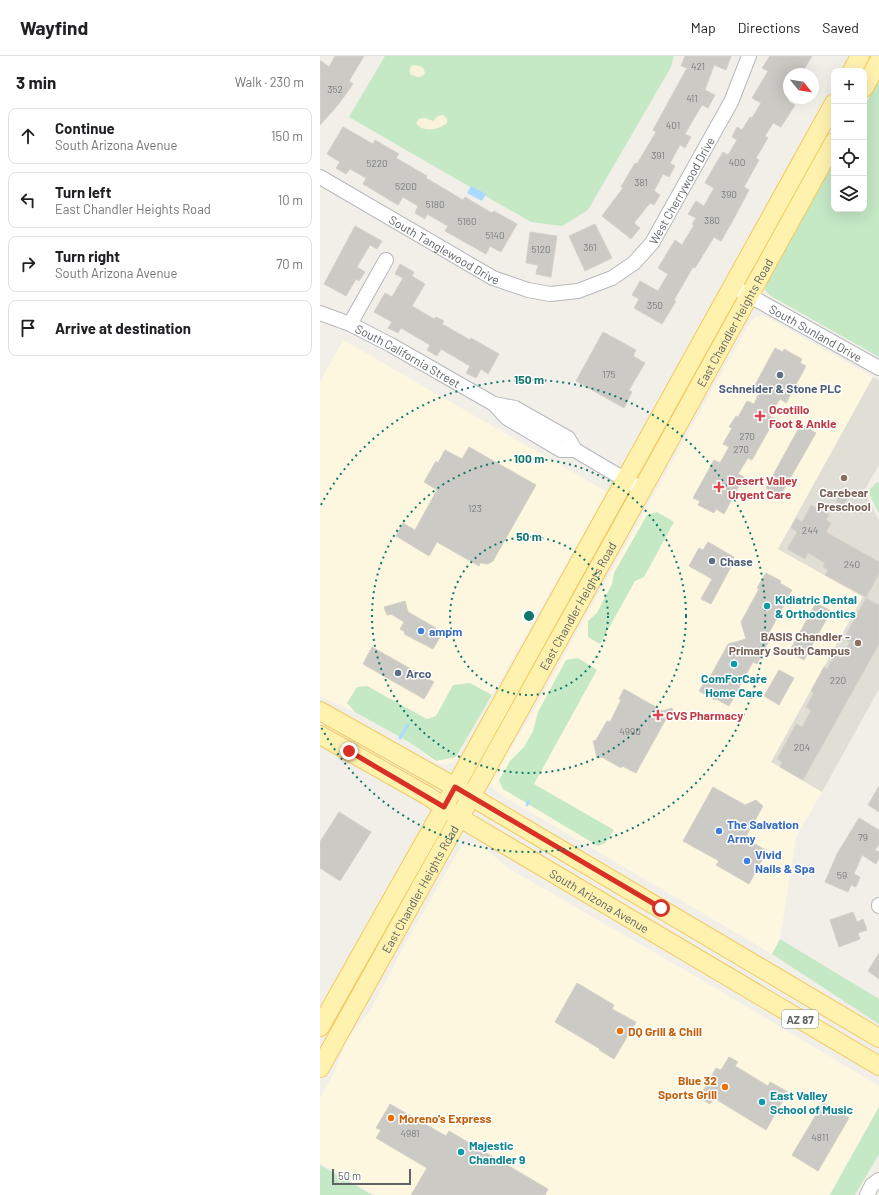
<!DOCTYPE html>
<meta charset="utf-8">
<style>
:root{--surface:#fff;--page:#f2f2f2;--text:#202124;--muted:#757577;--line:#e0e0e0}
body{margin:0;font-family:Barlow,sans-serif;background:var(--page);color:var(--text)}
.controls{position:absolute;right:12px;top:12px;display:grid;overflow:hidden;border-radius:8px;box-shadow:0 4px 16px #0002}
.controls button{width:36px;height:36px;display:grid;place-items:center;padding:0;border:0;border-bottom:1px solid var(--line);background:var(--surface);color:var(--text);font:20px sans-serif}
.compass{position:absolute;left:463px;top:12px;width:36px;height:36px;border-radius:50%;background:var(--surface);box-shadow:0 4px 16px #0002;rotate:120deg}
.scale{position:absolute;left:12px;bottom:10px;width:79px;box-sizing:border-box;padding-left:4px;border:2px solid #5f6368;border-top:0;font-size:11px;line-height:14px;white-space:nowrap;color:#5f6368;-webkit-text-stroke:3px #fff;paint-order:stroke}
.stop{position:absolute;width:12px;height:12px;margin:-9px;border:3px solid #d93025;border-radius:50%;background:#fff}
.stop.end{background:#d93025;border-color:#fff;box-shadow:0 1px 4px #0008}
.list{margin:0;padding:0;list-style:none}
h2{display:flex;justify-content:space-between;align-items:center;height:52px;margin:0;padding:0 16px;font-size:17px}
h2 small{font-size:13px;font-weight:400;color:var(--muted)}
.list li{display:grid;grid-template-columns:26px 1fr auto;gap:12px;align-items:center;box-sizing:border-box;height:56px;margin:0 8px 8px;padding:0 8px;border:1px solid var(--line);border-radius:8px}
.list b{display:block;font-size:15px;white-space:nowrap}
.list p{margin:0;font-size:13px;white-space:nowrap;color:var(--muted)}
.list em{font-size:13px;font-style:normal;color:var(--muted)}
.icon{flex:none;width:22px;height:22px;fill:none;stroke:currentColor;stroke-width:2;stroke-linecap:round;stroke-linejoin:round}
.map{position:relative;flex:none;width:559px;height:1139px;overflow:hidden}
header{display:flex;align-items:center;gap:24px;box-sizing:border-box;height:56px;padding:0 20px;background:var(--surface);border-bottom:1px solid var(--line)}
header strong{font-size:19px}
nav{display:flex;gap:22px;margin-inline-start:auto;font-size:14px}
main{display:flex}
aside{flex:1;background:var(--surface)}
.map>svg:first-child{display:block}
</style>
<header>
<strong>Wayfind</strong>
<nav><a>Map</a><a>Directions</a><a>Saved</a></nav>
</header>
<main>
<aside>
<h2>3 min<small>Walk · 230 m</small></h2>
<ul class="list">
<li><svg class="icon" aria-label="ahead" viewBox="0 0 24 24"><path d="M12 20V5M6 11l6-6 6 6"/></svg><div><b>Continue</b><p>South Arizona Avenue</p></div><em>150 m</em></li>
<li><svg class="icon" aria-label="left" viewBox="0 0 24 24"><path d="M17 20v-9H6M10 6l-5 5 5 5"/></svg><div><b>Turn left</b><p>East Chandler Heights Road</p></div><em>10 m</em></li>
<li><svg class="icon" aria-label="right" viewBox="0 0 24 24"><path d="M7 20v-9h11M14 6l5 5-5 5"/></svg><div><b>Turn right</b><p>South Arizona Avenue</p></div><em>70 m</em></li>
<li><svg class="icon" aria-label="arrive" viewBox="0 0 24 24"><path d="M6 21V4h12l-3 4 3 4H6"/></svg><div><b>Arrive at destination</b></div></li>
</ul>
</aside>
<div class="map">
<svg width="559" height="1139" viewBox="0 0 559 1139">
<rect width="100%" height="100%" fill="#f1efe8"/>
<path fill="#fef7e0" d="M441,260L447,261L553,321L458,493L543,540L451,706L502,736L476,781L460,883L452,898L180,738L172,731L171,724L175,716L205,670L430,266L435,261Z
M23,284L287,436L137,701L134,705L126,709L116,707L89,686L35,656L0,640V326Z
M150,787H158L188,812L375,920L559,1030V1050L509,1139H55L0,1107V1042L13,1019L28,982L50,955L88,883L136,799L143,789Z"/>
<path fill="#e1ded6" d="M553,321L559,324V409L544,435L559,464V633L502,736L451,706L543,541L458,493Z"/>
<path fill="#c5e8c5" d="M65,0H354L351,11L268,154L242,170L211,166L29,61Z
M559,24V301L451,240L445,234V229L514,105V153H544V51Z
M557,426L559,428V458L548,435Z
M337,456L354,466L324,521L315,525L280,588L268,581V565L277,557L292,528L294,517L327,459Z
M258,602L277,614L214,728L294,774L285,787L278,790L183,733L179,724L190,705L204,691L213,675L218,656L246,604Z
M150,627L172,639L136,701L116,705L89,686L35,656L27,647L37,631L47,630L107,663L116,660L133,629Z
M460,883L559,943V968L452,898Z
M559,1051V1098L535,1139H510Z
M0,1109L52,1139H0Z"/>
<path fill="#fbf3d9" d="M94,9C100,10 104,10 105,17C101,23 96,21 90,18V13L91,10Z
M123,59L127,63V67C119,74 102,77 96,67L99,63L105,62L113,65L118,60Z"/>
<path fill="#aadaff" d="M151,130L166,138L162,145L147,137Z"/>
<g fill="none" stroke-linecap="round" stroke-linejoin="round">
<path stroke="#aadaff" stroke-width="3" d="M80,682L88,669
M207,749L209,745"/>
</g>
<path fill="#cccac5" stroke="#d6d1c6" d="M15,0H44L29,25L33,28L18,49L0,69V4L9,11Z
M365,0H411L406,14L394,9L385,34L395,39L388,52L382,49L376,59L365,78L371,81L365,92L360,89L350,107L355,110L349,121L343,118L334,135L340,139L334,149L330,147L314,167L320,172L311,183L282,160L303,132L301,131L315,107L317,108L336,76L333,74L367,12L361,10Z
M450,0H492L481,18H469V46L475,49L461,71L453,67L445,80L448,82L436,102L439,104L424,131L429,134L412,166L401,185L394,181L375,212L373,211L354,244L356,245L342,268L314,252L319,243L312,239L320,225L338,235L348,218L338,212L355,184L362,189L374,169L372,168L376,162L368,158L376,145L384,150L394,132L385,127L395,109L403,96L408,99L417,84L412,81L417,71L422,74L430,61L432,62L441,47L432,42L448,15L442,12Z
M23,71L53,88L55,84L79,98L76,102L107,120L106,122L143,144L145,141L172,157L174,155L197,168L181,196L170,190L166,198L125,175L128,170L107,158L105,163L95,157L98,150L83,141L78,149L43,128L46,122L30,113L26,118L16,112L20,106L7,98Z
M275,168L292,202L265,215L249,180Z
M35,170L62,185L57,193L50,189L37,211L45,216L39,225L36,223L26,240L4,228Z
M210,176L237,180L231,221L216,218L218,209L206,207Z
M80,208L94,216L92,220L105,228L92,250L114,263L116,261L124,265L122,268L150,284L151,282L179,298L168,318L161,313L156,322L146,317L150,310L121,293L117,300L107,294L110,289L81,272L78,277L68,272L72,266L54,256L65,237L72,241L83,222L75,218Z
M283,276L316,294L313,300L325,307L309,334L312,336L304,352L256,325Z
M455,292L463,296L464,293L482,303L480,307L486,310L466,347L460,343L449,360L455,363L432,404L428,402L418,418L424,421L404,458L396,453L394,457L378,449L380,445L373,442L394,404L400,407L409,391L403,388L412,372L409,371L416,360L418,361L427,345L434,348L441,333L435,329Z
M481,368L496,377L460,440L446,432Z
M149,391L216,429L173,505L168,508L160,507L159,510L117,486L109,500L76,480L83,467L95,474L117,434L104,426L116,405L118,407L125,394L142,403Z
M522,434L530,439L523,449L516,445Z
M491,449L509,459L506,464L511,467L506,476L559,506V518L546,541L505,519L508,514L503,511L505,507L488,497L485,503L467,493L477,476L471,472L476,462L482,466Z
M388,486L414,501L410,508L412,509L391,548L381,543L392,523L369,510L379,492L383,494Z
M446,517L461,525L460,527L472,534L449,577L452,579L437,608L433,606L409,650L396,643L395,644L379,635L388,620L390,621L408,588L426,583L421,566L439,533L437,532Z
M546,542L559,549V588L483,724L460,711L462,706L457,703L476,668L482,671L491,654L486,651L494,637L491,635L504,611L507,613L515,599L521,602L530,586L524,582Z
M85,545L88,556L123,576L113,593L84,578L85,576L80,573L84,566L71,558L67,559L64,551Z
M496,547L511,555L484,604L469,596Z
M52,591L114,626L104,643L43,608Z
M459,614L474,622L459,649L444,640Z
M304,633L343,655L352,652L354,660L346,663L316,717L302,710L301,712L282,701L277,702L273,685L276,684L287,665L290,666L301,644L299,643Z
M559,730V756L548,749Z
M393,731L425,749L436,744L443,750L425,782L447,795L429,828L396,809L399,805L363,785Z
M19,756L51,776L20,825L0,812V786Z
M539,762L559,774V788L555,794L559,796V802L556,808L542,799L534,818L540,821L536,831L531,829L528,836L505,826L517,798Z
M533,856L537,866L543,863L547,874L538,877L540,883L519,891L510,864Z
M559,897V923L548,915Z
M257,927L294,949L292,953L316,966L294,1003L279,994L280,993L235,966Z
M409,1001L418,1006L415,1010L448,1030L450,1026L468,1036L446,1074L394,1042L390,1048L379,1042L396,1012L401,1014Z
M503,1047L529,1062L498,1115L472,1099Z
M70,1048L126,1080L129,1075L228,1133L225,1139H91L107,1112L56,1082L61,1074L56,1072Z"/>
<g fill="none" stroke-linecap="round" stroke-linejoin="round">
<g stroke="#b5b8bc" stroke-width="16">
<g id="minor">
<path id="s1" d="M0,121L173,222L208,234L230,238L258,235L292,222L314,207L332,187L411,46L429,0"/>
<path id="s2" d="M412,230L559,312"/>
<path id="s3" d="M0,257L30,268L71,289L174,348L195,352L209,360L248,382L255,394L314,429"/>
<path d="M30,268L66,204"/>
<path d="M174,348L187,362L241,394H255"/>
<path d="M559,849V850"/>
<path d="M547,1139L552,1129L559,1124"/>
</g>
</g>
<g stroke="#f2c960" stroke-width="20">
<g id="major">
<path d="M532,15L540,0"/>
<path d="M544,32L559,5"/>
<path d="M0,655L135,731L559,982"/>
<path id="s4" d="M0,679L108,740L140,762L559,1010"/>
<path d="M0,971L114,769L514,47"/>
<path id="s5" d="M0,1012L322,434L514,86"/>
</g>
</g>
<use href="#minor" stroke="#fff" stroke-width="14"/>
<use href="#major" stroke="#fff2af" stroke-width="18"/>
</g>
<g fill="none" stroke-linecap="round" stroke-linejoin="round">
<path stroke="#d93025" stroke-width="5" d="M29,695L124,751L135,731L341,852"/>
</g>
<g fill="none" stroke="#0f766e" stroke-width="2" stroke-dasharray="2 4">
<circle cx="209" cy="560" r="79"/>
<circle cx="209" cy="560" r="157"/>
<path d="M1 449A236 236 0 1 1 1 671"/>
</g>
<g fill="#5c6f8a" stroke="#fff" stroke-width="1.5">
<circle cx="460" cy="319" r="4"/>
<circle cx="392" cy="505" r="4"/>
<circle cx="78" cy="617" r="4"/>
</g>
<g fill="#e0444e" stroke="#fff" stroke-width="1.5">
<path d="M438 354h4v4h4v4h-4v4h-4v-4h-4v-4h4z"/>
<path d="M397 425h4v4h4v4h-4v4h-4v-4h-4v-4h4z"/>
<path d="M336 653h4v4h4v4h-4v4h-4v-4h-4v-4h4z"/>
</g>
<g fill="#8d6e63" stroke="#fff" stroke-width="1.5">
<circle cx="524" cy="422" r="4"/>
<circle cx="538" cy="587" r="4"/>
</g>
<g fill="#0f9aa8" stroke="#fff" stroke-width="1.5">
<circle cx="447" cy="550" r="4"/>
<circle cx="414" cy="608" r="4"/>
<circle cx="442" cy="1046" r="4"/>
<circle cx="141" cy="1096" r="4"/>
</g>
<g fill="#3f7fe0" stroke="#fff" stroke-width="1.5">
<circle cx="101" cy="575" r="4"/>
<circle cx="399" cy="775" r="4"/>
<circle cx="427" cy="805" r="4"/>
</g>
<g fill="#e8710a" stroke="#fff" stroke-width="1.5">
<circle cx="300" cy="975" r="4"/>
<circle cx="405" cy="1031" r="4"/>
<circle cx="71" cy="1062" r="4"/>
</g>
<g text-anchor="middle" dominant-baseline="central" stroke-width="3" stroke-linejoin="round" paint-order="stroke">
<g font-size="10" fill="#7a7d7f">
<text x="378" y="10">421</text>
<text x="15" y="33">352</text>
<text x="372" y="42">411</text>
<text x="353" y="69">401</text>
<text x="338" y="99">391</text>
<text x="417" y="106">400</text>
<text x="57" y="107">5220</text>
<text x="321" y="126">381</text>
<text x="86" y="130">5200</text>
<text x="409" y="138">390</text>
<text x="115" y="148">5180</text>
<text x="392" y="164">380</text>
<text x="147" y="165">5160</text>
<text x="175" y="179">5140</text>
<text x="270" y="191">361</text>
<text x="221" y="193">5120</text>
<text x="335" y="249">350</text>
<text x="289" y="318">175</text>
<text x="427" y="380">270</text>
<text x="421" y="393">270</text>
<text x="155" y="452">123</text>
<text x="490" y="474">244</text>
<text x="532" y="508">240</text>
<text x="518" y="624">220</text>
<text x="310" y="675">4990</text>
<text x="482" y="691">204</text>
<text x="543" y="781">79</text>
<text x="522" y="819">59</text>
<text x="90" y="1077">4981</text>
<text x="500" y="1081">4811</text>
</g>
<rect fill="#fff" stroke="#8f9295" stroke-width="1" x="462" y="954" width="36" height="18" rx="3"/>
<g font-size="11" font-weight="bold" fill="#5f6368">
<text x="480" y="963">AZ 87</text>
</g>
<g font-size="12" fill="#5f6368" stroke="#fff">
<text stroke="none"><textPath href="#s1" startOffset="438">West Cherrywood Drive</textPath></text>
<text stroke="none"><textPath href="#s1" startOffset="144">South Tanglewood Drive</textPath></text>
<text stroke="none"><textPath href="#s5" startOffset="853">East Chandler Heights Road</textPath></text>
<text stroke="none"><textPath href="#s2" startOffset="96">South Sunland Drive</textPath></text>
<text stroke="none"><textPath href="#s3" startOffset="98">South California Street</textPath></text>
<text stroke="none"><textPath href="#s5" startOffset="529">East Chandler Heights Road</textPath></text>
<text stroke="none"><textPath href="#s5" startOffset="205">East Chandler Heights Road</textPath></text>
<text stroke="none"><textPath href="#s4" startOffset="325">South Arizona Avenue</textPath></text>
</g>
<g font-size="12" font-weight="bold" fill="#4e5e75" stroke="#fff" text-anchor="start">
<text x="460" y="332" text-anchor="middle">Schneider &amp; Stone PLC</text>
<text x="400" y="505">Chase</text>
<text x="86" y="617">Arco</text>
</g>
<g font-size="12" font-weight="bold" fill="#be3a42" stroke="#fff" text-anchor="start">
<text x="449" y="353">Ocotillo<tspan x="449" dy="14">Foot &amp; Ankle</tspan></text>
<text x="408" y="424">Desert Valley<tspan x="408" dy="14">Urgent Care</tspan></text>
<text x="346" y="659">CVS Pharmacy</text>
</g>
<g font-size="12" font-weight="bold" fill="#785e54" stroke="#fff">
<text x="524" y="436">Carebear<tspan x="524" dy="14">Preschool</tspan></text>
<text x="530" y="580" text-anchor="end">BASIS Chandler -<tspan x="530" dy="14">Primary South Campus</tspan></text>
</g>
<g font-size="12" font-weight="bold" fill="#0d838f" stroke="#fff" text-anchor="start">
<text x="455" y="543">Kidiatric Dental<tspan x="455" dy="14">&amp; Orthodontics</tspan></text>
<text x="414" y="622" text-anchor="middle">ComForCare<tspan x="414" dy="14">Home Care</tspan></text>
<text x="450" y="1039">East Valley<tspan x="450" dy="14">School of Music</tspan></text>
<text x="149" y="1089">Majestic<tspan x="149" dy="14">Chandler 9</tspan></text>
</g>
<g font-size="12" font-weight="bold" fill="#366cbe" stroke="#fff" text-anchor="start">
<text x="109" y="575">ampm</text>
<text x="407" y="768">The Salvation<tspan x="407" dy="14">Army</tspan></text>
<text x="435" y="798">Vivid<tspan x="435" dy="14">Nails &amp; Spa</tspan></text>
</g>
<g font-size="12" font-weight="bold" fill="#c56008" stroke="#fff" text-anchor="start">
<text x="308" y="975">DQ Grill &amp; Chill</text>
<text x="397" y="1024" text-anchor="end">Blue 32<tspan x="397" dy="14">Sports Grill</tspan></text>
<text x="79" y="1062">Moreno's Express</text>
</g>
</g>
<circle cx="209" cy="560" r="6" fill="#0f766e" stroke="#fff" stroke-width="2"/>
<g font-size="12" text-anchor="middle" font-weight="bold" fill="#0f766e" stroke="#fff" stroke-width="3" stroke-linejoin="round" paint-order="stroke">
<text x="209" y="328">150 m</text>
<text x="209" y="407">100 m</text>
<text x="209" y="485">50 m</text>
</g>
</svg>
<div class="controls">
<button>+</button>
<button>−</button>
<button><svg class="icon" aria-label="locate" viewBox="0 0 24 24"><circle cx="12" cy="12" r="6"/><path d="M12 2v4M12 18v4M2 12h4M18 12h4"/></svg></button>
<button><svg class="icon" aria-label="layers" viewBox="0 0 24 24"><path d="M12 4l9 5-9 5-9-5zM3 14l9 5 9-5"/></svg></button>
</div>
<svg class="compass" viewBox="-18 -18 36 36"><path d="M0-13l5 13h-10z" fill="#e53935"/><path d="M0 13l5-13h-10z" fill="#757577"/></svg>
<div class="scale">50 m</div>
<div class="stop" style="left:341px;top:852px"></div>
<div class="stop end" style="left:29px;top:695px"></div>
</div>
</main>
